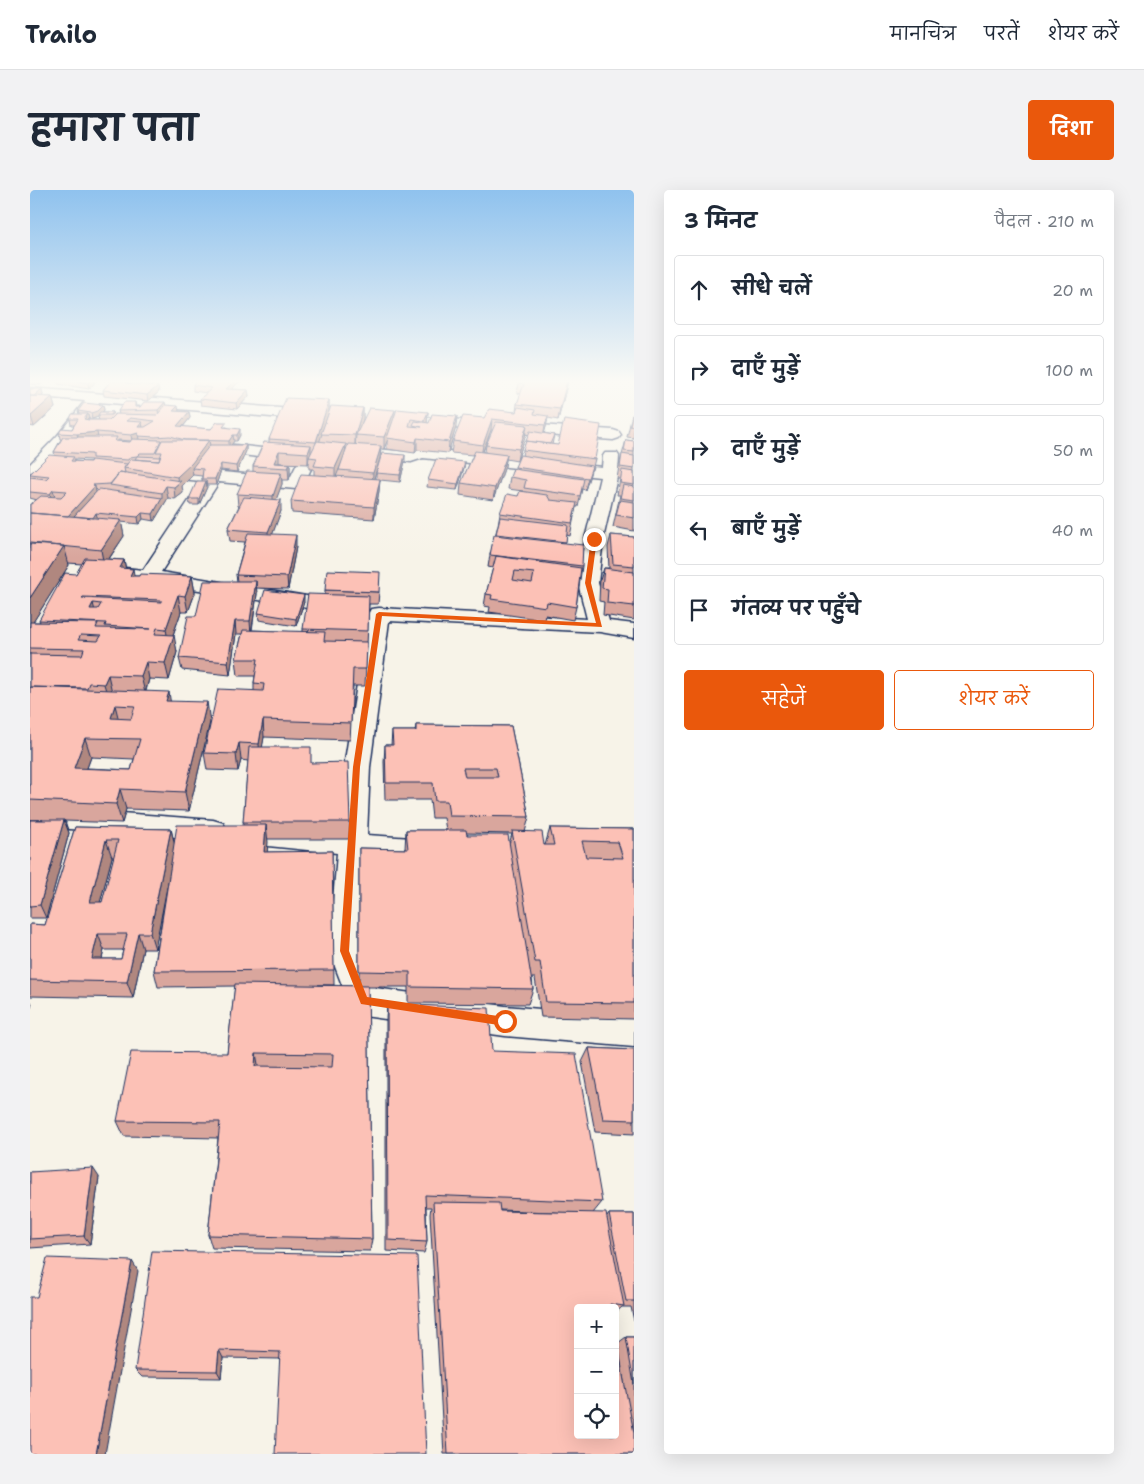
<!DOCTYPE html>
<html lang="hi">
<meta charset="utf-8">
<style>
:root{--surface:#fff;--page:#f2f2f3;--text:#1f2937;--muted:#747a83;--line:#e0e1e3;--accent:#ea580c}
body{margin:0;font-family:"Shantell Sans","Playpen Sans Deva",sans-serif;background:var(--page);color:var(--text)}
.controls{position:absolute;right:15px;bottom:15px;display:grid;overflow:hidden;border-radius:5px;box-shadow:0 5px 20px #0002}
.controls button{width:45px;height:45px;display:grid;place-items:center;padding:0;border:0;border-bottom:1px solid var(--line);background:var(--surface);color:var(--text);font:25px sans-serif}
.stop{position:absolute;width:15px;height:15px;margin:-11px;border:4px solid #ea580c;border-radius:50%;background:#fff}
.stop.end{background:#ea580c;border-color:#fff;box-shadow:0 1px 5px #0008}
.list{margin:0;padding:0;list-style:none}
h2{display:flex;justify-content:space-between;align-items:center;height:65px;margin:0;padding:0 20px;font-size:21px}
h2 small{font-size:16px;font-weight:400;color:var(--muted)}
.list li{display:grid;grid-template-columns:32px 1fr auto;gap:15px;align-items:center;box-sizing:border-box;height:70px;margin:0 10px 10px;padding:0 10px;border:1px solid var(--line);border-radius:5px}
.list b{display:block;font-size:19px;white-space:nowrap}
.list em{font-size:16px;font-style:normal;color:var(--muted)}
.actions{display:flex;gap:10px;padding:15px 20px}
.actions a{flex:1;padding:11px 0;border:1px solid var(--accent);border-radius:5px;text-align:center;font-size:18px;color:var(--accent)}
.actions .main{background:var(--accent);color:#fff}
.icon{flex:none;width:28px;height:28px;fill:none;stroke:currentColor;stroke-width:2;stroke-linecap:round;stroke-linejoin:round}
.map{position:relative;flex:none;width:604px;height:1264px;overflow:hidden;border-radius:5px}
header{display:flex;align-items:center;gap:30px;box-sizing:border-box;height:70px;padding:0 25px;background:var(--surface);border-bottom:1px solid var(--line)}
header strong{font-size:24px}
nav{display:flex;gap:28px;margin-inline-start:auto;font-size:18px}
.intro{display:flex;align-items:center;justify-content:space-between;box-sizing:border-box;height:120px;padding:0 30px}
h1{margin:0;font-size:35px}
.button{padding:12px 22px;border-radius:5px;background:var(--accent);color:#fff;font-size:18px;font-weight:700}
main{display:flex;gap:30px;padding:0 30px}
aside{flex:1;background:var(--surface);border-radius:5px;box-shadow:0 5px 20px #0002}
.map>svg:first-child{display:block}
</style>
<header>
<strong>Trailo</strong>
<nav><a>मानचित्र</a><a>परतें</a><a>शेयर करें</a></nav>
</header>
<div class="intro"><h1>हमारा पता</h1><a class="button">दिशा</a></div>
<main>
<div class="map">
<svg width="604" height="1264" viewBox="0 0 604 1264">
<rect width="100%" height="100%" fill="#f7f3e8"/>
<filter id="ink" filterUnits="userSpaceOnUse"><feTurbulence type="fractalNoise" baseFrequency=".02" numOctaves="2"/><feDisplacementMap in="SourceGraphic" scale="10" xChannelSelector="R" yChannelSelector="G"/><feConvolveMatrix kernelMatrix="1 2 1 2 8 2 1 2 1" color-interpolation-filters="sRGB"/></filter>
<g filter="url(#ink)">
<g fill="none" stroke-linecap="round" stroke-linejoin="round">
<g stroke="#1b2f5e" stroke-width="3">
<path id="minor" d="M0,198L288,221L293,223L296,226L293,229L288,231L69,212L39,252L6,288L0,289V274L27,246L55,211L0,206Z
M388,227L583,240L589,242L591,245L589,248L583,250L383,235L380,232L383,229Z
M178,252L278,263L284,264L286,268L272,298L266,299L189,292L131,382L313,412L320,414L324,418L320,422L313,424L157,398L0,379V367L113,380L172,291L127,287L121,286L119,282L121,278L127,277L179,281L185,280L192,282L260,288L268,272L172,260L170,257L172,254Z
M314,256L379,262L391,258L572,277L573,266L575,263H587L589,266L588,283L573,349L568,393L579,431L604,434V448L570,442L359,431L340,577L337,645L412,650L422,653L426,661L422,669L412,672L335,667L331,761L345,798L475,816L604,827V857L475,846L334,826L322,821L299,761L307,663L238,656L228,652L224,645L228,638L238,634L309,642L314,577L338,424L341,419L349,418L557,429L548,393L555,349L570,287L393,268L381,272L308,264L306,261L308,258Z
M0,616L183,630L193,633L197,640L193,647L183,650L0,636Z"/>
</g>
<use href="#minor" fill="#f7f3e8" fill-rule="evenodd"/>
</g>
<path fill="#d9a69d" stroke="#1b2f5e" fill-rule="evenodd" d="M0,191H15L10,195L0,194Z
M27,191H65V192L59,199L28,194Z
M81,191H97L98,193L129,202L118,211L74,206L73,200Z
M106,191H135L132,194Z
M166,191H210L202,199L218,200L219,206L207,219L171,215L170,209L177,203L163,201V195Z
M538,191L528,230L518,228L516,237L514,243L524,245L522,255L565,269L562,280H561L555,300L552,299L548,317H546L540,346L537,345L535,353L552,376L546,417L543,430L515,425L514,430L459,422L460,417L454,416L456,404L463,378L458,377L460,365L468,335L470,323L493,301L478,299L480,287L485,280V277L492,266L493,260L499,245L496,244L487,271L476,269L475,276L463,310L430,305L431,293L443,265L421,263L423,251L454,228L486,222L487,214L491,204L487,203L489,193ZM461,240H463L456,255L455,262H453Z
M0,199H12L13,205L12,207H22L25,218L4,237L0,236Z
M299,210V221L333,218V229L331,234L365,227L398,222L397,233L426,237L418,263L387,260L385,263L357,259V250L354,259H351L350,268L344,288L346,289V283L375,271L370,292L350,290L349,301L344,329L262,323L261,311L284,285V279H279V272L278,274L249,273L260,274V285L259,290H252V294L246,309L251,321L242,344L266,357L258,399L226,398L227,404L222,440L273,442V439L295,404V400L349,402L348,414H339L335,496H323L320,550L234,547L232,557L281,573L320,632L319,649H237V662L302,661L304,795H288L329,796V658L375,659L376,640H416L414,628H402L400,610H355L354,572L355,555H361L362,541H385L386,535L481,536L499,627L495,642L514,655H515L520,638L604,639V829L511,827L505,788H502L503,799L498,814L378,813V797H338L342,1049L340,1061L182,1058L178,1045L188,948L94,946L87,931L197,863L205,796L128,797L124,781L137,693L125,759H113L103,808L0,806V734L15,735L45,637L141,639L144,652L213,635L218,571L211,570L208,581L177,580L174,563L224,501V493L225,486H208L206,469L212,444H206L200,485L152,480L149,468L166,426L207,391L206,385L215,352L200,351L198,339L209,316H208L207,304L223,281V276L239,252V249ZM436,643L482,644L479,654L437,645ZM82,667H84L72,712H70ZM74,760H93L91,769H72Z
M105,212L106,217L136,216L149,221L159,222L160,228L153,237L181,239L197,237L210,245L207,251H204L201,255H216V261L207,282L191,280L186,295H176L177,297L169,315H160L159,309L172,291V286L163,285L152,296L153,303L145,309L138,308L124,331L113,329L109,334L91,332L94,346L79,369L94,370L96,379L104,386H162L165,403L158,422H151L143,445L147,462L139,490L119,489L116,501L140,511L180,532L159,621L96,619L92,633L35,631L39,643L16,728H0V630H13H0V314H1L7,310L0,308V283L25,266L24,262L31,249H30L29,243L42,239L44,235H41L40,229L49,224L48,221L73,215L74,220L73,222H83L84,225L89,224L88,221ZM68,227L69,230H59L58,228L62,229ZM88,250L101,251L100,252L88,251ZM44,269L61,270L60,272L45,271ZM38,373L52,374L46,384L9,430L10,432H3L39,375ZM61,567L104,569L101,580L57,578Z
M602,225H604V248L597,247Z
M596,250L604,251V341L583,337L590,305H587L590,289H587L589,276Z
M435,272L434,278L427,300L397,297L398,290Z
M581,345L604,347V430L573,425L574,412L569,411L570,390L574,378H579L578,357Z
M274,412L266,436L229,430L228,423Z
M357,814L462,861L572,1012L563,1023L577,1027L579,1024H604V1131L601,1117H592L585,1123V1118H548L595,1198L588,1153L596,1147H604V1264H414L400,1024L401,1017H396L397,1052L394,1063L356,1061V829ZM470,1020L545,1023L470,1021Z
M559,858L604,860V944L565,942L552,872Z
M0,982L69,987L60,1054L0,1058Z
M387,1066L250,1169L193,1168L191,1188L112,1187L105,1180Z"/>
<path fill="#b0877f" stroke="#1b2f5e" d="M9,191H15L10,195Z
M60,191H65V192L59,199L58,193Z
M204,191H210L197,204L196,199Z
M537,191H538L528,230L530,219Z
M128,196L129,202L118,211L117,205Z
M12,199L13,205L5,213L3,207Z
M218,200L219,206L207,219L206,213Z
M22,207L25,218L4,237L1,226Z
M299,210V221L286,263V252Z
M135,212L136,217L129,226L128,220Z
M73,215L74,220L70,225H68V227L62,229L61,223Z
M148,216L149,222L143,221Z
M333,218V229L328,245H326L325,257V245Z
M365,220V231L354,259V247Z
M159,222L160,228L148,242L147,236Z
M398,222L397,233L393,242L394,231Z
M58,224L59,230L54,229Z
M427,226L426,237L418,263L419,252Z
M518,226L516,237L513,247L515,235Z
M462,229L461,240L451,266L453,255Z
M112,232L113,238L108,237Z
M497,235L495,247L487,271L489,259Z
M210,239V245L207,251V245Z
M67,242L68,248L49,251L47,244Z
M108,243L109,250L102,251L101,245Z
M203,245L204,251L199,258V251Z
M387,248V260L385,263L386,252Z
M179,250L181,262L162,278L163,285L152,296L153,303L145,309L144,297L148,294L147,287Z
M316,254L315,265L305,289V278Z
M216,255V261L207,282L206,276Z
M281,255V266L279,267L278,274V263Z
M351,256L350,268L342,295L343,283Z
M249,261V273H244Z
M375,265V271L370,292V285Z
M477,265L475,276L463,310L465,298Z
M435,272L434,278L427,300L428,294Z
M191,274V280L186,295L185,289Z
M260,274V285L259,290L258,278Z
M562,276L559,288L555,300L558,288Z
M251,283L252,294L243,318V306Z
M350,289L349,301L344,329V317Z
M176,291L177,297L169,315V309Z
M65,296L66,302L39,332L38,326Z
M136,296L138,308L124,331L123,324L132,308V303Z
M23,300L25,306L22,310L20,304Z
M251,310V321L239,354L238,342Z
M66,323L68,330L57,335Z
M112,323L113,329L109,334L108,327Z
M91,330L94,346L74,376L71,360Z
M266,345V357L258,399L257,387Z
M34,356L39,375L0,437V408Z
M94,370L97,386L90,378Z
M103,379L106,396L100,386Z
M162,386L165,403L158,422L155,406Z
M226,391L227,404L221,444L220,431Z
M148,405L151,422L139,456L136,439Z
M274,405V412L266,436V429Z
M63,413L67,430L60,419Z
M205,431L206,444L200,485L198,472Z
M144,445L147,462L139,490L135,473Z
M116,472L119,489L115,503L111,486Z
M78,485L82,502L79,511L74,494Z
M139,502L142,522L136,511Z
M177,512L180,532L159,621L155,602Z
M85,515L90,535L81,528Z
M233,530L234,547L230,571L229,554Z
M55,548L61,567L50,597L44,578Z
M209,553L211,570L208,581L206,564Z
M90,599L96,619L92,633L86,614Z
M34,630L39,643L16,728L10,715Z
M236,635L238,652L236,679L234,662Z
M141,639L145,656L125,759L120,743Z
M76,650L82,667L66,728L60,712Z
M108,743L113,759L103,808L97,792Z
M68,744L74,760L68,785L62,769Z
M0,810L2,814L0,820Z
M226,863L229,880L225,876Z
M63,978L69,987L60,1054L54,1046Z
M102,1071L108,1081L75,1264H66Z
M189,1160L193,1168L191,1188L187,1181Z"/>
<path fill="#fcc1b6" stroke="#1b2f5e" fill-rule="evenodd" d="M44,191H60L58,193Z
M81,191H97L96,193L128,196L117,205L73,200Z
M166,191H204L196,199L218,200L206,213L170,209L182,198L163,195Z
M490,191H537L530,219L487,214L494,194L489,193Z
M0,199H12L4,206H0Z
M0,206L22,207L1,226H0Z
M256,208L299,210L286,252L239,249Z
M94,212H105V217H110L114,212H135L128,220L88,221Z
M54,213L73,215L67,221L61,223L48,221Z
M136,215L148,216L143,221L159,222L147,236L181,239L187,232H197L193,237L210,239L207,245H203L199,251L155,250L140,246L125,247L108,246V243L101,245L67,242L47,244L29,243L32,238L42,239L48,229H40L42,224H58L54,229L59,230H79L85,224L127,225ZM100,228L125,231L115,237H108L112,232L96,231Z
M301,216L333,218L325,245L291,244Z
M488,217L505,220L504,224L518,226L515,235L462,229L453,255L423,251L433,226L454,228L459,219L486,222Z
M339,218L365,220L354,247L326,245Z
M367,219L398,222L394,231L381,229L379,236L392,237L383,235L385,231L399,233L402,224L427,226L419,252L387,248L386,252L357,248Z
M70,222H83L81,225H68Z
M602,225H604V237L600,236Z
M534,230L571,235L565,269L493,260L496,251L528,255Z
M466,232L497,235L489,259L456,255Z
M500,241L524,245L520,254L496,251Z
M33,247H87L85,251L100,252L102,249L131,250L125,263H110L107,266L100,267L98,270L62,268V264L24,262Z
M132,250H179L162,273L147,287L94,278L101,269L129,271L132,262H126Z
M596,250L604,251V262L594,261Z
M287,251L316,254L305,278L284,276L287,268L279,267Z
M234,252L281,255L278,263L249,261L244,273L260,274L258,278L223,276Z
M318,254L351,256L343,283L309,280Z
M180,255H216L206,276L191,274L185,289H172L173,279L162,278Z
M445,261L477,265L465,298L431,293Z
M352,263L375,265L370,285L346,283Z
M592,264L604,266V279L590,277Z
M19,265L44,267L41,271L60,272L61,270L97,274L94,278L95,283L90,282L80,294L63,295L65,296L38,326L0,323V314H1L11,306L31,307L37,301L23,300L20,304L0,302V287L16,289L19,286L0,284Z
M490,265L562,276L558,288L485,277Z
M107,266L130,267L129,271L105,269Z
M406,269L435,272L428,294L398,290Z
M483,279L554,289L550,306L494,298L496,290L480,287Z
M592,280L604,282V295L590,293Z
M217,281L251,283L243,306L207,304Z
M90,282L151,291L144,297L136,296L132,303L80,295Z
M271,284L350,289L344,317L261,311Z
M167,291H176L169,309H159Z
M593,295L604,297V310L590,308Z
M69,299L132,308L123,324L112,323L108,327L66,323L63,328L44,326Z
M490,301L517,305L520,310L547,313L542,333L470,323L477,304L488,306Z
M214,307L251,310L238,342L198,339Z
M590,310L604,312V328L586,325Z
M0,323L91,330L71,360L0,353Z
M470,327L538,335L536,352L466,344Z
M218,343L266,345L257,387L206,385Z
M464,345L553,355L552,376L460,365Z
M581,345L604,347V376L583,374Z
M0,354L34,356L0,408Z
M466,366L551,378L546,417L517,412L516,417L461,409L462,405L456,404ZM485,381L504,383L502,393L483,390Z
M55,368L94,370L90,378L103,379L100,386H109L110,384L162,386L155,406L148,405L136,439L127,438L125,444L144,445L135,473L116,472L111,486L78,485L74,494L59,493L57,498L0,497V464L52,465L54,459L0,458V432L68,433L66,438L121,439L75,436L76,433L9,430L35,383L46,384ZM53,407L131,410V412L52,408ZM63,413L71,414L68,419H60ZM51,445L71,446L68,451L48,450Z
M574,378L604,382V416L577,413L578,399L572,398Z
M297,380L350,382L349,402L295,400Z
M174,391H226L220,431H205L198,472L149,468L158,426H166Z
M235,400L274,405L266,429L228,423Z
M278,404L339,406L338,441L273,439Z
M213,440L295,442L294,451L337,452L336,479H323L321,533L233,530L229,554L209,553L206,564L174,563L188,499L233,501L234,494L224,493L228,469H206Z
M0,497L139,502L136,511L177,512L155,602L90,599L86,614L0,610ZM85,515L105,516L101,529L81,528ZM55,548L110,549L101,580L44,578Z
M386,535L481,536L499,627L419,626L417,611H405L403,593H356L355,555H363L362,541H386ZM433,578H466L468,587H435Z
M219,557H281V573L318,572L320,632H213Z
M0,630H34L10,715L0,716Z
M147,635H236L234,662L302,661L304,780L124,781Z
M45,637L141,639L120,743H108L97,792L0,790V734L15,735ZM76,650H88L72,712H60ZM68,744H97L91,769H62Z
M520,638L604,639V813L516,812L510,772H505L482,641L512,642L514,655H524ZM552,651L588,652L593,668L556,667Z
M376,640H436L437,645H478L503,799L380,797V782L329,781V658L378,659Z
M205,794L338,796L342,1049L178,1045L190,932L87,931L101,862L197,863ZM226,863L303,864L302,877L225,876Z
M357,814L459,818L462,861L546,864L572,1012L395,1005L397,1052L358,1050Z
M559,858L604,860V930L573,929Z
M63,978L54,1046L0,1049V982Z
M403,1012L469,1013L470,1021L576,1023L594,1116L580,1114V1118H548V1245H585V1144L604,1243V1264H418Z
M579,1024H604V1111H596Z
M122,1061L387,1066L396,1264H245L250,1162L189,1160L187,1181L105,1180Z
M17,1068L102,1071L66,1264H0V1107H7Z
M596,1147H604V1194Z"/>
</g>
<linearGradient id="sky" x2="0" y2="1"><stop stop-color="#8fc2ee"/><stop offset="0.52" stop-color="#fbfaf5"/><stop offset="1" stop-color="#fbfaf5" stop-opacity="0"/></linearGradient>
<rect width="604" height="368" fill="url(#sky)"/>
<path fill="#ea580c" d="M564,347L567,349L561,393L572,437L352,426L330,577L319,761L337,807L475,827L480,831L475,836L331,814L310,761L323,577L346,424L349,422L566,433L555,393L561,349Z"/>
</svg>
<div class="controls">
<button>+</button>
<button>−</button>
<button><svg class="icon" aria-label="locate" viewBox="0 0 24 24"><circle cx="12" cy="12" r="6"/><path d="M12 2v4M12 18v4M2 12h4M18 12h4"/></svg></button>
</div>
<div class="stop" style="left:475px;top:831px"></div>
<div class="stop end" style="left:564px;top:349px"></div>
</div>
<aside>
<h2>3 मिनट<small>पैदल · 210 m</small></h2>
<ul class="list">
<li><svg class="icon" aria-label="ahead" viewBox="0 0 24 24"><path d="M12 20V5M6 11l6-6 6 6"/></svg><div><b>सीधे चलें</b></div><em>20 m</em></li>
<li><svg class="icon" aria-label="right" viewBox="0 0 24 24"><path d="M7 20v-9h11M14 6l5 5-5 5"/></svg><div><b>दाएँ मुड़ें</b></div><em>100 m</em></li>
<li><svg class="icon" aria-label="right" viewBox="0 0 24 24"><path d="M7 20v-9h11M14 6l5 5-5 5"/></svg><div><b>दाएँ मुड़ें</b></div><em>50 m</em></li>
<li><svg class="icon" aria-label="left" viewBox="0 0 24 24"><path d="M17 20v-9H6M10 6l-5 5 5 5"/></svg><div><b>बाएँ मुड़ें</b></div><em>40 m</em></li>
<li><svg class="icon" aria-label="arrive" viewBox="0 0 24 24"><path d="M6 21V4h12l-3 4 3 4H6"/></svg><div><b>गंतव्य पर पहुँचे</b></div></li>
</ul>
<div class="actions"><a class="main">सहेजें</a><a>शेयर करें</a></div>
</aside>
</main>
